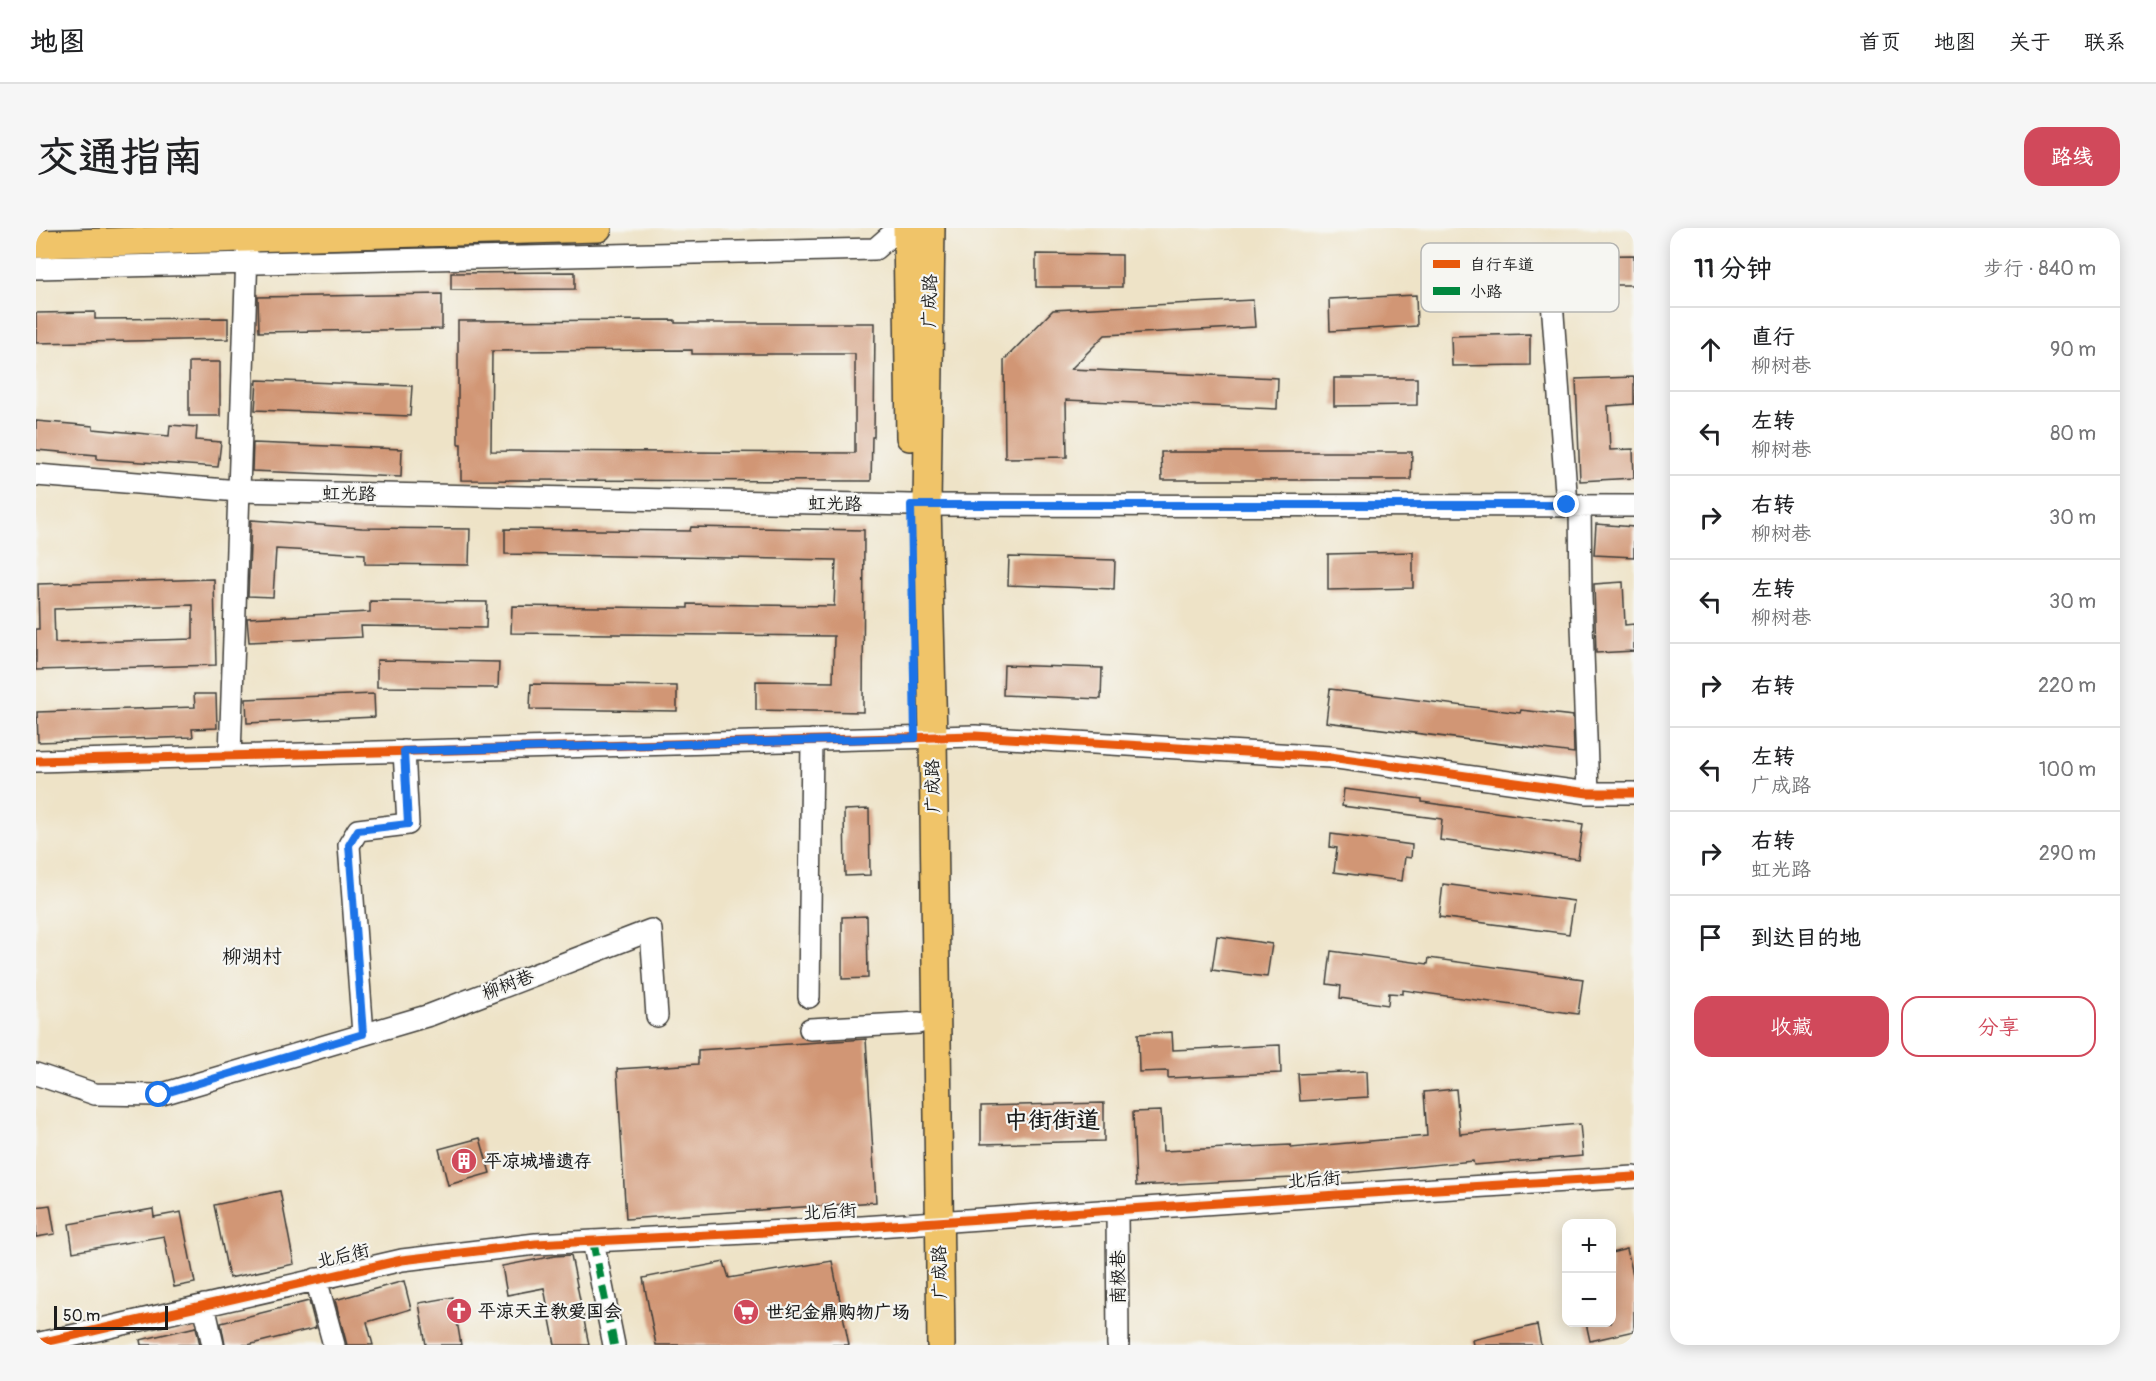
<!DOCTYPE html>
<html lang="zh">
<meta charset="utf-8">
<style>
:root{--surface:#fff;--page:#f6f6f6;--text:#202124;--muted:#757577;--line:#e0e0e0;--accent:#d1495b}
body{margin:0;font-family:Pangolin,"LXGW WenKai TC",sans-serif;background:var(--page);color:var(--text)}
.controls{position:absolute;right:18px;bottom:18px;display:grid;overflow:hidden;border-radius:12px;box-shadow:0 3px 15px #0003}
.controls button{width:54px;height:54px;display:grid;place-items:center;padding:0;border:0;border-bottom:2px solid var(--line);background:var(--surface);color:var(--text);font:30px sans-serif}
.scale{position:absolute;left:18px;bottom:15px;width:114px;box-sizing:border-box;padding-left:6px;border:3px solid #1c1c1c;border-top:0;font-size:16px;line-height:21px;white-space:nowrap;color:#1c1c1c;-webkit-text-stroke:4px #f6f6f2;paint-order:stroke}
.stop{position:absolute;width:18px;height:18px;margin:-14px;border:4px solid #1a73e8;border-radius:50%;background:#fff}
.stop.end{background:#1a73e8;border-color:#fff;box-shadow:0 2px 6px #0008}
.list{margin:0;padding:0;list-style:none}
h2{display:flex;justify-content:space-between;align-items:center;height:78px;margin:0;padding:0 24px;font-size:26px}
h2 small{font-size:20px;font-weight:400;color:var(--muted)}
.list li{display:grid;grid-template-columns:39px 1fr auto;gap:18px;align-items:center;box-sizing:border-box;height:84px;padding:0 24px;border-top:2px solid var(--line)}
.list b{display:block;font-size:22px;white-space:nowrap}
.list p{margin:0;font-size:20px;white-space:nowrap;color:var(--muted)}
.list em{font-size:20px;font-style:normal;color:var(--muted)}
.actions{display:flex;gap:12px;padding:18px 24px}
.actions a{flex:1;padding:14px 0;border:2px solid var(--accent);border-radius:18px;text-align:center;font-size:21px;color:var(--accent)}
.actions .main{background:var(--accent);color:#fff}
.icon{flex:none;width:33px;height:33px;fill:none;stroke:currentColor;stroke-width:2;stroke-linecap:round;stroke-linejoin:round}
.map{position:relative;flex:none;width:1598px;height:1117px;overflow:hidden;border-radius:18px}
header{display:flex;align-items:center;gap:36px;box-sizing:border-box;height:84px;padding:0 30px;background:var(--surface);border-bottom:2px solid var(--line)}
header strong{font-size:28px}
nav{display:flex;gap:33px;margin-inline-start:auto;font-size:21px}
.intro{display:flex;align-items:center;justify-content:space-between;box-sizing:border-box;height:144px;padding:0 36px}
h1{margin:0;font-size:42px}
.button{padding:15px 27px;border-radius:18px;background:var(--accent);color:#fff;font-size:21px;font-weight:700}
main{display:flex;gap:36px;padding:0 36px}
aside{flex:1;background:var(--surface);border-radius:18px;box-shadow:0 3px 15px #0003}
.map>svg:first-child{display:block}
</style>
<header>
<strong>地图</strong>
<nav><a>首页</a><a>地图</a><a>关于</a><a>联系</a></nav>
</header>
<div class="intro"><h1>交通指南</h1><a class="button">路线</a></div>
<main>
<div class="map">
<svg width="1598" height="1117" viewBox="0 0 1598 1117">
<rect width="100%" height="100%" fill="#f6f6f2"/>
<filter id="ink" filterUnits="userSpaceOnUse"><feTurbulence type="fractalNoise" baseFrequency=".0167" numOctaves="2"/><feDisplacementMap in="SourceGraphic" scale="12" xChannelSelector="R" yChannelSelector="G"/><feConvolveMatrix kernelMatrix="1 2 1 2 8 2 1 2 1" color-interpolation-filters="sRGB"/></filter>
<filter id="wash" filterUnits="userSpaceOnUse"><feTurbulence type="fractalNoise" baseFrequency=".008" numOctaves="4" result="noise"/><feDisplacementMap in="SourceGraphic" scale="24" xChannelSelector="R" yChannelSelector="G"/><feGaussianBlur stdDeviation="1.35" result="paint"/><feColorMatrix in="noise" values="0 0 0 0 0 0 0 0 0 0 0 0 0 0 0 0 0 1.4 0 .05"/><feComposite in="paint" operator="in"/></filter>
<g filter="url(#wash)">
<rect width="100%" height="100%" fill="#eee3c7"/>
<g id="blocks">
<path fill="#d19674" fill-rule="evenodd" d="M1000,26L1086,27V59H1000Z
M1598,27V57H1531L1532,28Z
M539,44V61L415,62V45Z
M406,66V101L223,104L222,69Z
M1380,67L1381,98L1294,103L1293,71Z
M1217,72L1219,99L1069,107L1035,141L1242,150L1241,181L1030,172L1031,229L969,230L968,132L1017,82Z
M59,84V91L192,90V111L0,115V85Z
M639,92V95H839L838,209H836L835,253L425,252V216H422V93ZM656,122V126H819V225L455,223L456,123Z
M1494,106V137L1416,138L1415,108Z
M153,134H184V188H153Z
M1598,149V176L1572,178L1574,222L1597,221L1598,250L1544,253L1540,151Z
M1298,150H1381V177L1298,178Z
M221,152L376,158L374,188L219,182Z
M0,193L57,198V201L133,208L134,197L161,199L160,212L185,214L182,239L61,231V227L0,222Z
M217,215L366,221L365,249L216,243Z
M1125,224H1376L1375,252H1126Z
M215,292L326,300L434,301L433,337L329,336V326L240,321L237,369L212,368Z
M1560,296L1598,299V329L1558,327Z
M655,299L828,302L827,484L720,482V453L797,454L798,408L475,405L476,378L652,380V376L798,378L800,332L469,326V301L654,303Z
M1377,324V360L1292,362V326Z
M973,329L1079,332L1078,361L972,357Z
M178,351L180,437L0,442V401H3L2,356ZM157,377V411L19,415L18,381Z
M1587,354L1589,397L1598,396V423L1560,425L1558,356Z
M334,373L451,374L450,400L325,398L326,409L213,414L211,390L334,384Z
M341,432L463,434L462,460L341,459Z
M968,437L1066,440L1065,471L967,467Z
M495,456L641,458V483L494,481Z
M1294,461L1484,485L1485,482L1537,488L1538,525L1290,494Z
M158,466H180L181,500L156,501L157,509L2,514L1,484L159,479Z
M338,466L339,489L211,495L210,471Z
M1308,561L1386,571V574L1547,596L1542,631L1404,612L1406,591L1306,578Z
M833,581L834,647L809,648L808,582Z
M1295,606L1376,617L1375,630L1369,629L1366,653L1298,644L1301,620L1294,619Z
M1407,656L1538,673L1533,706L1403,689Z
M831,688L832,750L806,751V689Z
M1181,708L1236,716L1231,749L1176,742Z
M1295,723L1392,736L1393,730L1547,751L1542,786L1367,762V766L1353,765L1352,777L1304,770L1305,758L1291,756Z
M1136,804L1137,822L1244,817L1245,845L1132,850V843L1103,844L1102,806Z
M830,811L840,974L590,991L581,841L662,836V822Z
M1331,843L1332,869L1264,873L1262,846Z
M1420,861L1424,906L1544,896L1547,928L1438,937L1437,933L1257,950L1100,958L1097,884L1125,883L1127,923L1255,917V920L1391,908L1388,864Z
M1068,875V913L945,916V878Z
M444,910L454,945L412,957L403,921Z
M244,963L258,1036L193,1050L178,977Z
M14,977L19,1006L0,1009V979Z
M117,981L118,989L145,984L159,1055L138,1059L128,1008L37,1024L33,996Z
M1591,1021L1598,1051V1103L1554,1113L1550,1095H1575V1025Z
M535,1027L553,1117H519L508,1060L471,1067L466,1038L519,1028Z
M796,1033L813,1117H620L607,1050L688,1034L693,1050Z
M368,1053L375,1081L331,1094L337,1117H311L299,1072Z
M417,1069L425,1117H390L383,1075Z
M273,1073L280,1100L212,1117H189L185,1095Z
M1501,1097L1505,1117H1437L1436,1112Z
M160,1099L164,1117H105L104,1112Z"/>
</g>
</g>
<g filter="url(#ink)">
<use href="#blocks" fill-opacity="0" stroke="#3c3a36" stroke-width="1.5"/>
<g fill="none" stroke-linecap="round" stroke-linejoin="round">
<g stroke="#3c3a36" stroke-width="24">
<path id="minor" d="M0,40L839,21L863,0
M1516,73L1531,277
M0,247L203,263L875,277L1598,278
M1544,277L1545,368L1552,565
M194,528L211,25
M0,533L939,508L1294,529L1552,565H1598
M773,769L776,512
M774,801L883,795
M327,806L313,617L322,602L372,596L368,523
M0,846L59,866L123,867L394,787L615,702L621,788
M1081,982L1082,1117
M557,1013L578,1117
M280,1051L298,1117
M168,1077L177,1117
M0,1116L366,1032L500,1016L826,999L1301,967L1598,949"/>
</g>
<g stroke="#3c3a36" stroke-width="30">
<path id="major" d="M871,0L874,209
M895,0L891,277L897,509L905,1117
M0,16L562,0"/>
</g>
<use href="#minor" stroke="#fff" stroke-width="21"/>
<use href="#major" stroke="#f0c469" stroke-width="27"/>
<path stroke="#00873e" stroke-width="8" stroke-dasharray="15 8" stroke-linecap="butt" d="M557,1013L578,1117"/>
<g stroke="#f6f6f2" stroke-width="13">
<path id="cycleway" d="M0,533L939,508L1294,529L1552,565H1598
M0,1116L366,1032L500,1016L826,999L1301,967L1598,949"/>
</g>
<use href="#cycleway" stroke="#e8590c" stroke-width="9"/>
</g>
</g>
<g fill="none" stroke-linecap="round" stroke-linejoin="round" filter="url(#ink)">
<path stroke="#1a73e8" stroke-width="8" d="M123,867L327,806L313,617L322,602L372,596L368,523L879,510L875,277H1531"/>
</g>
<defs>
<g id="building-disc" transform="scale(1.35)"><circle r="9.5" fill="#d1495b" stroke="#f6f6f2"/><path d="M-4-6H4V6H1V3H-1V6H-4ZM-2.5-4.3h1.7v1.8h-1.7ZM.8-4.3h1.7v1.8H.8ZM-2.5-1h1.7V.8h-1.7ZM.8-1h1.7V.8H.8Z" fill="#fff"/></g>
<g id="church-disc" transform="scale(1.35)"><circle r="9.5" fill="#d1495b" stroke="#f6f6f2"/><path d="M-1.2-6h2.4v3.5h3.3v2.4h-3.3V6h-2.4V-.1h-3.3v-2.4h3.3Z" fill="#fff"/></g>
<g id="supermarket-disc" transform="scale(1.35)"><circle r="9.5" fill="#d1495b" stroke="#f6f6f2"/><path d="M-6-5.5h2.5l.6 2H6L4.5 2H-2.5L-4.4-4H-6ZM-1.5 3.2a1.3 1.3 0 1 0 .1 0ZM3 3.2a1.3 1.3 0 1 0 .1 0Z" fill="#fff"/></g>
</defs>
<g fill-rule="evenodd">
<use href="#building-disc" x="428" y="933"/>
<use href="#church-disc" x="423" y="1083"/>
<use href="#supermarket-disc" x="710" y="1084"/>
</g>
<g text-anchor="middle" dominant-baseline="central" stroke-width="4.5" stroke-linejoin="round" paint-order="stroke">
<g font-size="18" fill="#1c1c1c" stroke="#f6f6f2">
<text transform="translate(894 73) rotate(-89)">广成路</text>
<text transform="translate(313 266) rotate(1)">虹光路</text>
<text transform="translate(799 276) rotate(1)">虹光路</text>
<text transform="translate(897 558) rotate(-91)">广成路</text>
<text transform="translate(472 757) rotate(-21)">柳树巷</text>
<text transform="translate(1278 952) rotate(-4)">北后街</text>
<text transform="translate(794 984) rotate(-3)">北后街</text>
<text transform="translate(307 1028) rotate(-13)">北后街</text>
<text transform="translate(904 1044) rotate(-91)">广成路</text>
<text transform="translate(1082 1049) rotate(-90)">南极巷</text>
</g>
<g font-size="18" font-weight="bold" fill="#1c1c1c" stroke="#f6f6f2" text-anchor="start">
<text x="448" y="933">平凉城墙遗存</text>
<text x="442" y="1083">平涼天主教爱国会</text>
<text x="730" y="1084">世纪金鼎购物广场</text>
</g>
<g font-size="20" fill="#1c1c1c" stroke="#f6f6f2">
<text x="216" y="728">柳湖村</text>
</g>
<g font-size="24" font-weight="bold" fill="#1c1c1c" stroke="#f6f6f2">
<text x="1016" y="892">中街街道</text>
</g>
</g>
<rect x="1385" y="15" width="198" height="69" rx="9" fill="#f6f6f2" stroke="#b5b5b2" stroke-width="1.5"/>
<rect x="1397" y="32" width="27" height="8" fill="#e8590c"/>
<rect x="1397" y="59" width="27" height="8" fill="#00873e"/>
<g font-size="16" fill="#1c1c1c">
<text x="1434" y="42">自行车道</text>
<text x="1434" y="69">小路</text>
</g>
</svg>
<div class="controls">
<button>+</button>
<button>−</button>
</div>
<div class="scale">50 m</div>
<div class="stop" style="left:123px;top:867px"></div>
<div class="stop end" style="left:1531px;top:277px"></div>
</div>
<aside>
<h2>11 分钟<small>步行 · 840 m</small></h2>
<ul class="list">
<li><svg class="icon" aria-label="ahead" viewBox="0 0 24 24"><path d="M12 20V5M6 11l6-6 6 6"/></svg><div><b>直行</b><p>柳树巷</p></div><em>90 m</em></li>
<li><svg class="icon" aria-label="left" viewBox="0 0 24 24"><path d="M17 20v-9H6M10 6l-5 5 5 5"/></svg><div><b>左转</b><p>柳树巷</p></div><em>80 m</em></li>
<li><svg class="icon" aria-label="right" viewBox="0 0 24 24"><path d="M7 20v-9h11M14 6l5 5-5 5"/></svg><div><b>右转</b><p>柳树巷</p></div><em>30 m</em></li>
<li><svg class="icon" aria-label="left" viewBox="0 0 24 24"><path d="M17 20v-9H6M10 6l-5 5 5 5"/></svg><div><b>左转</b><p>柳树巷</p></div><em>30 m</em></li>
<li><svg class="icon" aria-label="right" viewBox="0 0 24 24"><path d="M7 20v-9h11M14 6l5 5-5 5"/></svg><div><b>右转</b></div><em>220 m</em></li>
<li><svg class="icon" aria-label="left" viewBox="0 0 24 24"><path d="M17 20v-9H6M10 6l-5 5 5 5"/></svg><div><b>左转</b><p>广成路</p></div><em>100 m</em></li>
<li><svg class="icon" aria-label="right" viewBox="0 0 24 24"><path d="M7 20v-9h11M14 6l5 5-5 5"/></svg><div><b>右转</b><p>虹光路</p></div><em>290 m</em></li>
<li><svg class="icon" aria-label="arrive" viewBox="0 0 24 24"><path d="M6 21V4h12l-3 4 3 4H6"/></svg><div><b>到达目的地</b></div></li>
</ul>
<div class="actions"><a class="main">收藏</a><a>分享</a></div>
</aside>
</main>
